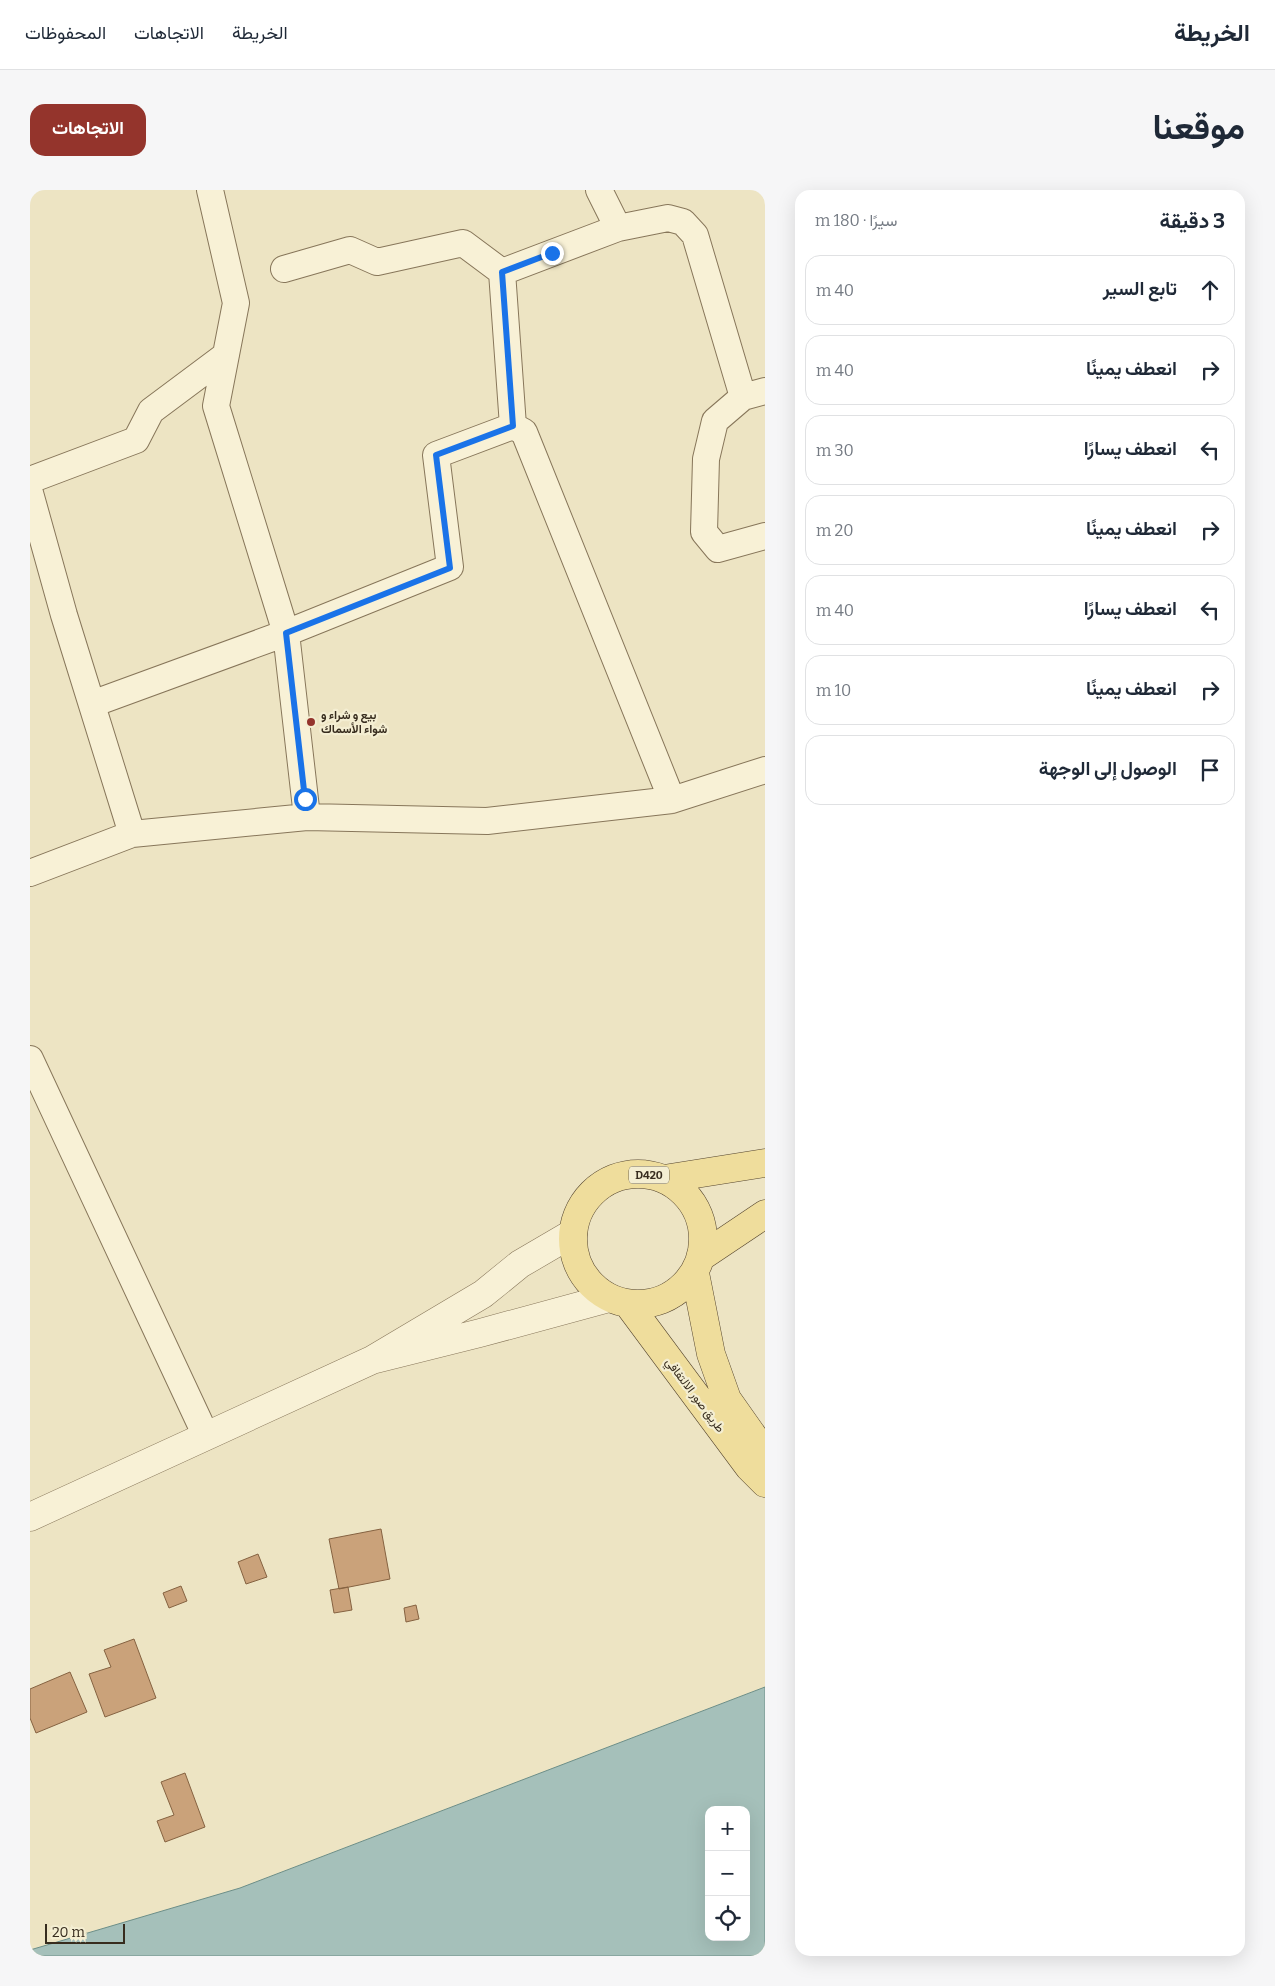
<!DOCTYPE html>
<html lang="ar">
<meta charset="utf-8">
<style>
:root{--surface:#fff;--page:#f6f6f7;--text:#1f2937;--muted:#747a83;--line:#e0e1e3;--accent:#94342c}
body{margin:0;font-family:Bitter,Vazirmatn,serif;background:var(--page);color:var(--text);direction:rtl}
.controls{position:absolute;right:15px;bottom:15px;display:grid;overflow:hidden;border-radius:10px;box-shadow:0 5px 20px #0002}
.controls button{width:45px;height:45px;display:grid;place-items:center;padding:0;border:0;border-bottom:1px solid var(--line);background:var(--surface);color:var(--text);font:25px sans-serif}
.scale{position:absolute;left:15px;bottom:12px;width:80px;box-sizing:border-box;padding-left:5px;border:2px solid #372c1e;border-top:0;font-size:14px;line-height:18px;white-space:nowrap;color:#372c1e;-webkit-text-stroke:4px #f4eed2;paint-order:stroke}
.stop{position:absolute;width:15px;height:15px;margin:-11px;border:4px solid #1a73e8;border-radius:50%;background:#fff}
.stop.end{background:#1a73e8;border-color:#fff;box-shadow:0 1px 5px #0008}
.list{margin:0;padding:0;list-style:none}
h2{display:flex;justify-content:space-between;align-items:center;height:65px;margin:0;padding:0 20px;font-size:21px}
h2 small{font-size:16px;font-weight:400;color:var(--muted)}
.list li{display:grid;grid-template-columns:32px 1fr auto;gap:15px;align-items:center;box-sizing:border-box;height:70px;margin:0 10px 10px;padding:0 10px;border:1px solid var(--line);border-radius:15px}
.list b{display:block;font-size:19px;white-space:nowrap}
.list em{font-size:16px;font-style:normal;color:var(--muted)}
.icon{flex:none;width:28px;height:28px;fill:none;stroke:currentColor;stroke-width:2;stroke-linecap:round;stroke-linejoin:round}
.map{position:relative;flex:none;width:735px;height:1766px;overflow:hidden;direction:ltr;border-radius:15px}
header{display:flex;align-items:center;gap:30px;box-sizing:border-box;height:70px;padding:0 25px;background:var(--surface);border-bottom:1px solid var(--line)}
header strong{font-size:24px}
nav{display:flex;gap:28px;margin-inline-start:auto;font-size:18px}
.intro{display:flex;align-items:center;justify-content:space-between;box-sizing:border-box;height:120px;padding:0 30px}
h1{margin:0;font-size:35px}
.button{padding:12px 22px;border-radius:15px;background:var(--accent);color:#fff;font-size:18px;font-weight:700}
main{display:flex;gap:30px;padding:0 30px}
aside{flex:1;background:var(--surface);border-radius:15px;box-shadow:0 5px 20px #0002}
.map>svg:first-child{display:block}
</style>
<header>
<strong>الخريطة</strong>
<nav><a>الخريطة</a><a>الاتجاهات</a><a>المحفوظات</a></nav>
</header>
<div class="intro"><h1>موقعنا</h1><a class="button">الاتجاهات</a></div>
<main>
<aside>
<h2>3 دقيقة<small>سيرًا · 180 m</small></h2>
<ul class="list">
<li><svg class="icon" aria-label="ahead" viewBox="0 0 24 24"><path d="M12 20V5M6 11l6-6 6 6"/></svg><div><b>تابع السير</b></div><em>40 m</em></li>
<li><svg class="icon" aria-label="right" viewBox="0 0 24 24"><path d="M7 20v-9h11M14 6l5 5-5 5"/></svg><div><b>انعطف يمينًا</b></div><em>40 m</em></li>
<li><svg class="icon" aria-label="left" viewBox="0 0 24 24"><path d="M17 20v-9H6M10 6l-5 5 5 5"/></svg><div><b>انعطف يسارًا</b></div><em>30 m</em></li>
<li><svg class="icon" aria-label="right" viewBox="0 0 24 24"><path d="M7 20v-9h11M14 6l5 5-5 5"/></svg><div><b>انعطف يمينًا</b></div><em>20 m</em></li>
<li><svg class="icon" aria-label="left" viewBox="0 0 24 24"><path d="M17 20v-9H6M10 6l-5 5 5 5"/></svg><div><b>انعطف يسارًا</b></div><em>40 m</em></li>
<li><svg class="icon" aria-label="right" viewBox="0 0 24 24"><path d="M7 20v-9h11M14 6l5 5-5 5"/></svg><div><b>انعطف يمينًا</b></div><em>10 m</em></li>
<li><svg class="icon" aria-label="arrive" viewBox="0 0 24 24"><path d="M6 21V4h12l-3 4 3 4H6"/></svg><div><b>الوصول إلى الوجهة</b></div></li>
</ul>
</aside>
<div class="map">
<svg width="735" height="1766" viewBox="0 0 735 1766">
<rect width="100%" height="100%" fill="#ede4c3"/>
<path fill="#a5c0ba" stroke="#6c8e88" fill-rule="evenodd" d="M735,1497V1766H0V1760L210,1698ZM679,1620H716V1747H679Z"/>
<path fill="#caa27a" stroke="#856241" d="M351,1339L360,1389L309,1399L299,1349Z
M228,1364L237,1387L216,1394L208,1372Z
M151,1396L157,1411L139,1418L133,1403Z
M318,1397L322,1420L304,1423L300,1400Z
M386,1415L389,1429L376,1432L374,1418Z
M104,1449L126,1508L75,1527L59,1484L81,1477L74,1460Z
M40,1482L57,1522L6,1543L0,1528V1499Z
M155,1583L175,1637L135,1652L127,1631L144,1625L131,1592Z"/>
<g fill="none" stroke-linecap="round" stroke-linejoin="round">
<g stroke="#87765a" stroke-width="28">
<path id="minor" d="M180,0L206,113L186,216L256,443L277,627
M588,38L638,28L653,32L665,45L713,207
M254,79L320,60L347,72L433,53L472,82
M735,201L713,207L685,231L676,269L674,342L688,359L735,346
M483,236L494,242L642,610
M0,290L106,250L121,221L196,165
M0,303L34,425L102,644
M62,514L256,443L420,377L406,265L483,236L472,82L588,38L569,0
M0,683L102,644L277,627L457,631L642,610L735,580
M0,869L176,1246"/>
</g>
<g stroke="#87765a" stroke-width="29">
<path id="tertiary" d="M543,1043L490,1074L453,1104L342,1170L450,1143L579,1108
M0,1327L342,1170"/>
</g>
<g stroke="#54442e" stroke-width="29">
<path id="primary" d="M543 1049a65 65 0 1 1 130 0a65 65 0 1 1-130 0Z
M634,989L735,973
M671,1067L735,1024
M665,1083L681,1164L697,1209L735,1263
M598,1114L719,1277L735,1293"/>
</g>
<use href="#minor" stroke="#f8f1d6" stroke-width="26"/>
<use href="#tertiary" stroke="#f8f1d6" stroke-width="28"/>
<use href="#primary" stroke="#efdd9c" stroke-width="28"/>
</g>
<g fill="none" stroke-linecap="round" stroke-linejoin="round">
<path stroke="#1a73e8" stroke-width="6" d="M275,609L256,443L420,378L406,265L483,236L472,82L522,63"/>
</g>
<circle fill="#94342c" stroke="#f4eed2" stroke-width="2" cx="281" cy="532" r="5"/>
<g text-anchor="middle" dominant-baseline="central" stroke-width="4.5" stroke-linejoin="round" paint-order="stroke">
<rect fill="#f4eed2" stroke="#706654" stroke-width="1" x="599" y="976.5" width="40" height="17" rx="4"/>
<g font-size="11" font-weight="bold" fill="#372c1e">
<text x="619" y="985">D420</text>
</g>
<g font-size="12" font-weight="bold" fill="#372c1e" stroke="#f4eed2" text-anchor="start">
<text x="291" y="525">بيع و شراء و<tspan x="291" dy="14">شواء الأسماك</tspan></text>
</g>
<g font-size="12" fill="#372c1e" stroke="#f4eed2">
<text transform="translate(665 1205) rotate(53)">طريق صور الالتفافي</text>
</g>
</g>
</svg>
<div class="controls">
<button>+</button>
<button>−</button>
<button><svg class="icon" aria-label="locate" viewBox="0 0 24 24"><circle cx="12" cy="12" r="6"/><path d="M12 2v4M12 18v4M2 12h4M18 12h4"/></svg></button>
</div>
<div class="scale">20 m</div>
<div class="stop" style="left:275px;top:609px"></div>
<div class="stop end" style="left:522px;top:63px"></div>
</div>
</main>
